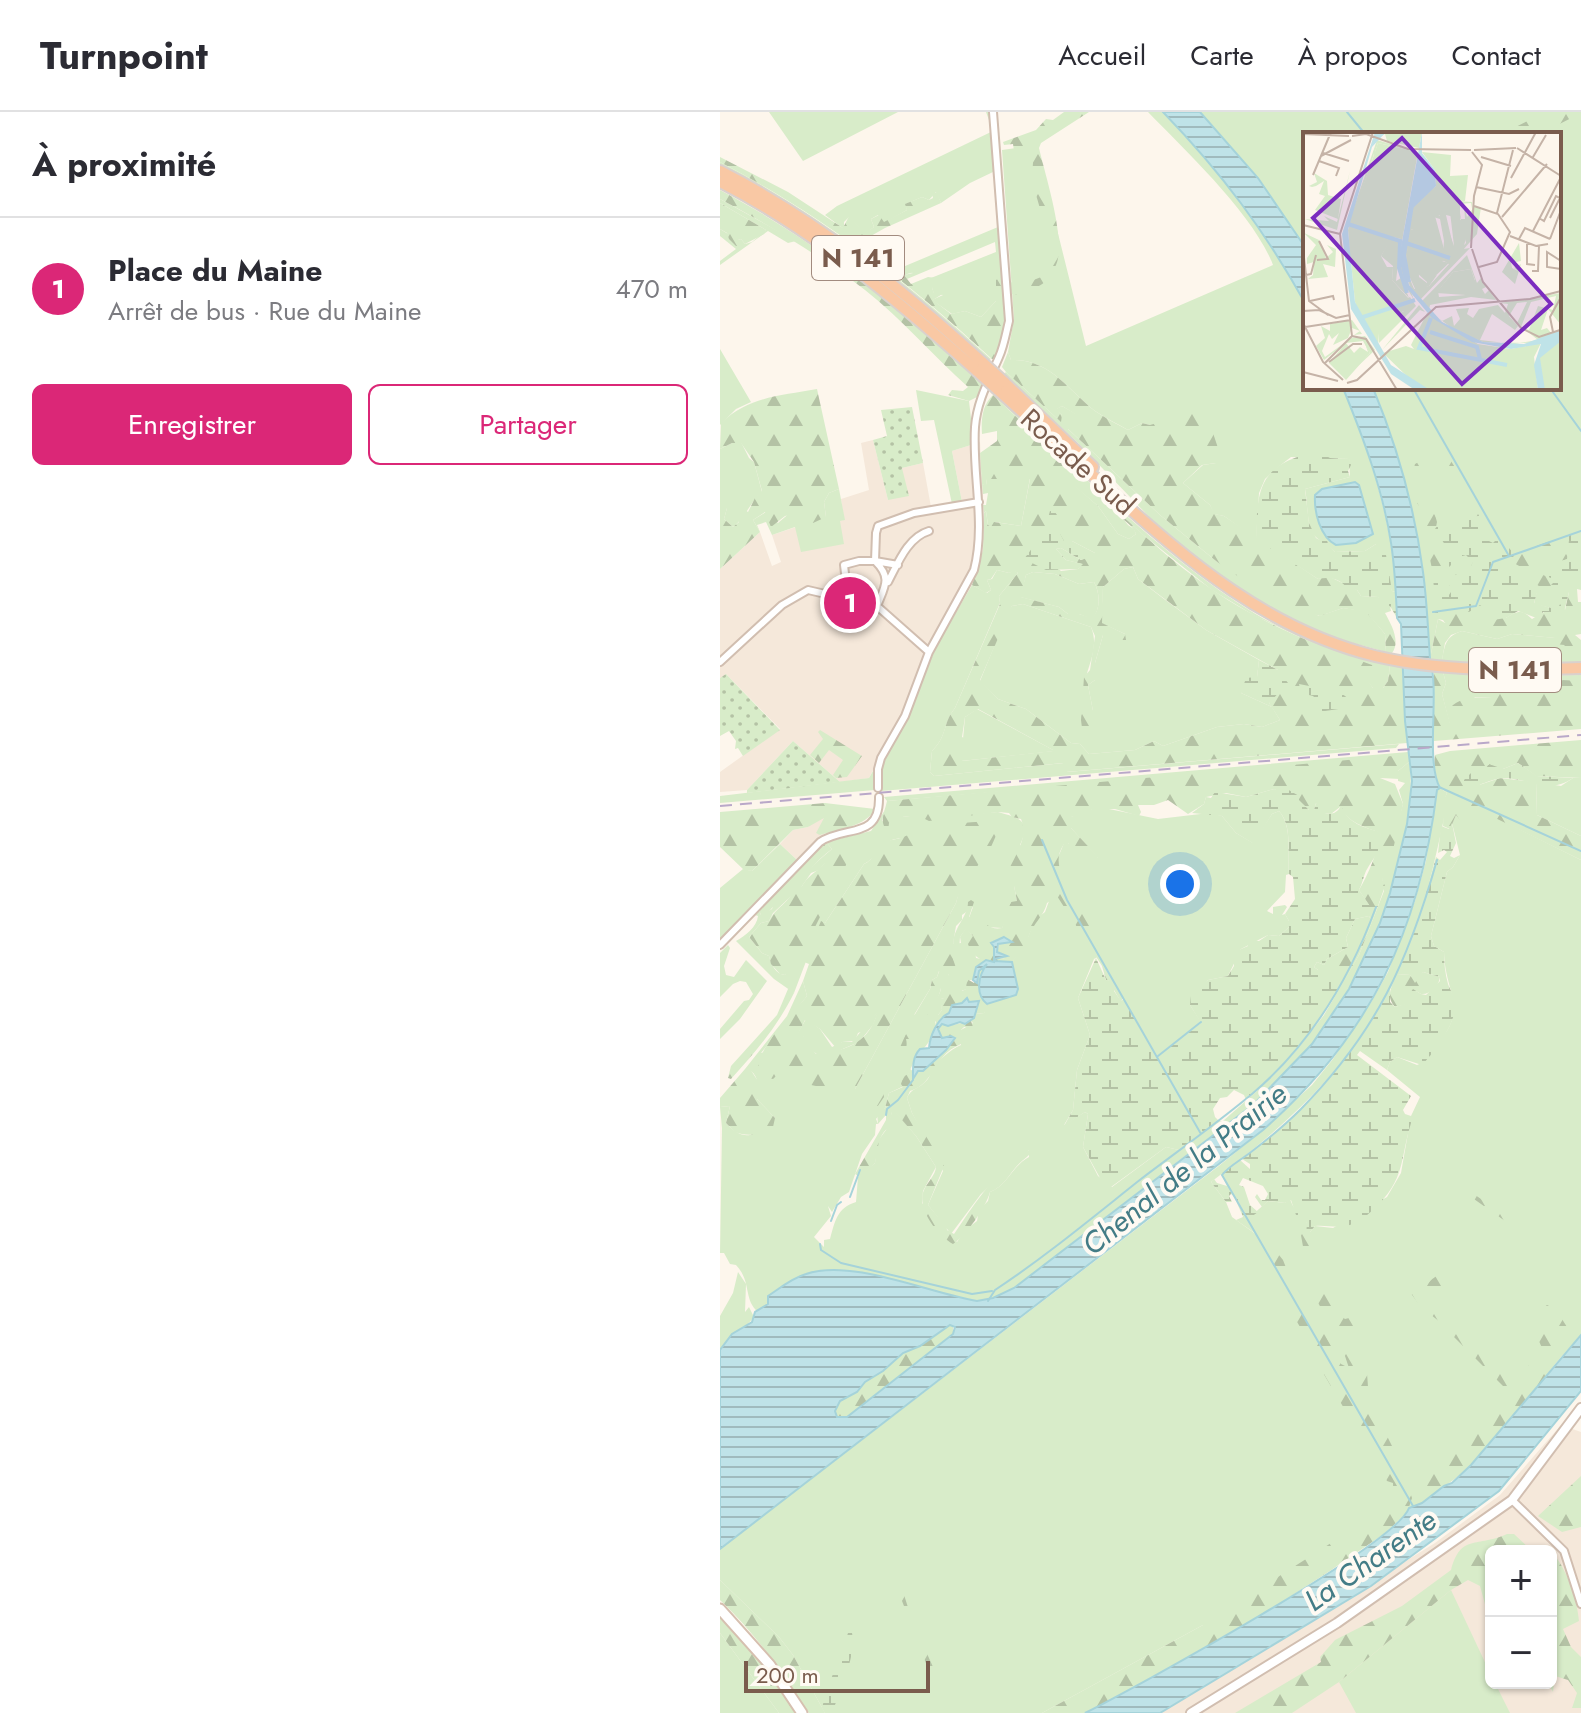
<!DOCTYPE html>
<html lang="fr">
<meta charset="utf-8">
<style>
:root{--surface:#fff;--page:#f2f2f3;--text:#2b2b33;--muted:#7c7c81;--line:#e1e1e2;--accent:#db2777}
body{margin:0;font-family:Jost,sans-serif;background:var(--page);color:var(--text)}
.controls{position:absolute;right:24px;bottom:24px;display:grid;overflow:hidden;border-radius:12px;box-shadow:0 2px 6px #0004}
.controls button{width:72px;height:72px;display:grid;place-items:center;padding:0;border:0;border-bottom:2px solid var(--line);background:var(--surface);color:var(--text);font:40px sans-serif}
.scale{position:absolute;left:24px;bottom:20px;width:186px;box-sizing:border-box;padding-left:8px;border:4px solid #7a5c4d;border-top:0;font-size:22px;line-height:28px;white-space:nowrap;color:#7a5c4d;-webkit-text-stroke:6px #fffaf3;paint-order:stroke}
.you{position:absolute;left:460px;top:772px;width:28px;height:28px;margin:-20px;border:6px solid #fff;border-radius:50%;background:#1a73e8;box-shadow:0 0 0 12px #1a73e833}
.badge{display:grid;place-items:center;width:52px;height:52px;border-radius:50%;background:var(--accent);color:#fff;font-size:26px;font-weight:700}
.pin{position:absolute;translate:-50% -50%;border:4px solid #fff;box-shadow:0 2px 8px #0006}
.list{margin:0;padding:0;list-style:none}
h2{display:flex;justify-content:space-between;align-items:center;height:104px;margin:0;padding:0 32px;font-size:34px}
h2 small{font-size:26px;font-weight:400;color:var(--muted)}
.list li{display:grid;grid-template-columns:52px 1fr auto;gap:24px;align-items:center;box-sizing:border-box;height:144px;padding:0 32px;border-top:2px solid var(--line)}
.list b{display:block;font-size:30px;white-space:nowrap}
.list p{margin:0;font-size:26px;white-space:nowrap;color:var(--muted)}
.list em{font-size:26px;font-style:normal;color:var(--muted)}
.actions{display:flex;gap:16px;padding:24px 32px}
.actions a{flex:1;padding:18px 0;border:2px solid var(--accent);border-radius:12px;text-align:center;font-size:28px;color:var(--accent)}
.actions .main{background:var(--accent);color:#fff}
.map{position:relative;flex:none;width:861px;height:1601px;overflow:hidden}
header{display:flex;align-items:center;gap:48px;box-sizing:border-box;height:112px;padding:0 40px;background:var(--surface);border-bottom:2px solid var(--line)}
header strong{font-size:38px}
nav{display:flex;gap:44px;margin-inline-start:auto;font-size:28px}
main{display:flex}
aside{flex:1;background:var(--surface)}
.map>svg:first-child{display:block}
</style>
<header>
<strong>Turnpoint</strong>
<nav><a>Accueil</a><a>Carte</a><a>À propos</a><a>Contact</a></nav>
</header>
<main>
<aside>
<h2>À proximité<small></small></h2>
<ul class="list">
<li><span class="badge">1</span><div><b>Place du Maine</b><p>Arrêt de bus · Rue du Maine</p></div><em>470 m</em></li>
</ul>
<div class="actions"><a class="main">Enregistrer</a><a>Partager</a></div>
</aside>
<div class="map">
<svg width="861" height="1601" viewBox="0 0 861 1601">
<defs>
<pattern id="forest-firs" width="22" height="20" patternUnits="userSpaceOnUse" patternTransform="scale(2)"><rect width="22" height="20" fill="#d8ecc9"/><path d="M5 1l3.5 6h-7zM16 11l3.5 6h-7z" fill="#b4c2a5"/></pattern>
<pattern id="wetland-marsh" width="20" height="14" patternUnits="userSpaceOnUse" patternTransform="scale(2)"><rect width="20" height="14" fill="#d8ecc9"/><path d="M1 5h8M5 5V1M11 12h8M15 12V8" fill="none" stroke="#b4c2a5"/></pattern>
<pattern id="park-dots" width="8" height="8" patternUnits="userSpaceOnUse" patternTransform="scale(2)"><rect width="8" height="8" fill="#d8ecc9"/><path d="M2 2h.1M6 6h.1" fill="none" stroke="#b4c2a5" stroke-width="1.8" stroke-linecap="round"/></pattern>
<pattern id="water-rules" width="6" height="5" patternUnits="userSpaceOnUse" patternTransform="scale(2)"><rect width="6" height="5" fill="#bfe3e8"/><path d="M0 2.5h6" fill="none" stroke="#a0bbbe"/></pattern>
</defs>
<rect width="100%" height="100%" fill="#fdf6ec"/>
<path fill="#f5e8da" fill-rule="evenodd" d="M153,328L168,388L182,356L203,351L211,395L242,390L232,339L260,330L263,384L261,435L185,598L149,666L120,670L73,629L27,678L0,680V660L60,617L7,563L0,566V457L40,420L52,454L61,450L52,423L76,415L124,408L121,387L149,378L141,331Z
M105,705L100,723L104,722L77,748L60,732L73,718L88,715L98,706Z
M841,1313L861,1320V1601H440L715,1431L780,1383ZM771,1439H831V1571H771Z"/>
<path fill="#d8ecc9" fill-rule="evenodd" d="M49,0H178L83,49Z
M266,0H271C276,19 273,40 273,60L250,71L221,91L216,80L209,88L202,85L186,92L187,98L164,111L158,103L151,107L154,115L145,122L129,105L124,110V117L105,103L117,94L273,19Z
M428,0H443L514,78L547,125L585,191V276H623C650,341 672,409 676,480L672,479L656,432L645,439L615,440C609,433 599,429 594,423C586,411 588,391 585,377L630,365L629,347L571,345L557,356L545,367L539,381L536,427L504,404L494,402L490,393L463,371L483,353L496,351L430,313L422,311L408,318C398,312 385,306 375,299C347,277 330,247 291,248L288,240L294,207L282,38L316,33L366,234L553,153C534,103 466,39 428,0Z
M480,0H861V465L725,511L723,508L718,507L710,547C708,518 707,489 703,460C695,398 677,334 653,276H839V22H585V135L538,66Z
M0,50C102,104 186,169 271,247L269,248C186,172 99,106 0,53Z
M0,87L76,129L68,131L48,119L0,153V149L16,137L0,124V117L18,128L21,127L25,132L32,130L46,118L0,91Z
M278,115L284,169L276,168V189L261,205L245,199L232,202L212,188L223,183L214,182L212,176L216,166H211L276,140L275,130L187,167L184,163L193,161L178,157Z
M0,237L31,290L16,297L0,313Z
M286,260L340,309L342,303L336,297L342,294L356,302L348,317L440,403L496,449L599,504L623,496L646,499L665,522L666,540L615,526L579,511L524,482L438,414L358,331L284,262Z
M196,278L249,289L254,332L232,339L242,390L232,392L214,308L201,309Z
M274,282C358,357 438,442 534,501C576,526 623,541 670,553L668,569L663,576H653L647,569L599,534L535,504L492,478L422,422L396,398L408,413L414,417L416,422L409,427L398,422L378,394L353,373L360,364L273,283Z
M21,330L29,346L34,350L42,380C30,390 26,405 13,415L4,407L7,396L0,389V337L12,331Z
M310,366L301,414L275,410L272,416L268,413L266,399L264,401L263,393H266L268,381L263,382L262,372L266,373L267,367Z
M119,377L125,408L120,409L124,432L81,440L75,415L52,423L46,410L37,413L40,420L33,408L46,400L58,411L72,399L106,405L104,390L109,381Z
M413,455L418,467L444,487L486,518L539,548L537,566L521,581L552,595L560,608L542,615L524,612L497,615L443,634L434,629L415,638L369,642L360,632L351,631L306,597L278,587L260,569L289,498L292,494L303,492L371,515C384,547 350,568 373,599L368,573L375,568V551L383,523L405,522L381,511L383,475L404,457Z
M277,458L289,461L294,458L298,461L279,484L280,491L235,596C222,613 228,623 212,639L210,660L214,664L344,651L347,660L679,632L676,636L161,679L162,654L188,605L216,535L252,473L267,481L271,478L267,468L272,467Z
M313,460L335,462L359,472L374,470C380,480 381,498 372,507L359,502H348L339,495L300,485L306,463Z
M742,519L777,527L792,522L836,526L844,533L861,535V552L729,551L722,548C725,532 726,524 742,519Z
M723,560L787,564L861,563V569L783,576L772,586L755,585L730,613L722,582L726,571Z
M257,597L335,639L241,649L245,605Z
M688,640L689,645L167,689L164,685Z
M689,650C695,687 684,727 675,763C653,847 603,938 534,992C509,1012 483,1030 457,1050C403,1093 349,1134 294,1176L273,1186L257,1189L188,1172L48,1192L38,1200C23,1187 32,1170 16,1153L10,1152L4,1141H0L2,1016L0,995L10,994L6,1011C25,1032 37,1023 55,1006L37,987C38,975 40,960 25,957L67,904L83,869L87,884L41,941L71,933L86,907L100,917L112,935L122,930H132L159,898L153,913L139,930L118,939L97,942L86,935L84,924L74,945L135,977L236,791L240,775L255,753C237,745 189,720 172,728C159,733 155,747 144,752L105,811L101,810L74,881L54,867L16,829C25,824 37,815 38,804L35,803L39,798L41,803L52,797L54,791C74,772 91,754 112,737L106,730L151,719L165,698L162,709L169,711L182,704L203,706L278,700C298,706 312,707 300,733L315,743L320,742L318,749L325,761V766L294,774L297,789L282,816L267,815L249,806L253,795L242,803V808L236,814L233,832L241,831L240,825L246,816L253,824L256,846L266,848L256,855L253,868H247V877L241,879L228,862L219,859L217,865L212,868L210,877L194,903C205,896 219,890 221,876H224V886L221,887L222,898L218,903H214C220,923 204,934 194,950C190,957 187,966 184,974L169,981L165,996L156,1007L158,1012H156L155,1023L142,1042L129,1080L121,1085L112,1100L108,1094L111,1104L94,1125L104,1135V1128L110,1127C115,1109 117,1096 136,1090L138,1065L155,1051L157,1030L166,1018L172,1000L175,999L196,1024L216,1055L203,1079L202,1091L237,1130L245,1118L257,1109L259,1098L268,1089L270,1080C288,1073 293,1053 309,1045V1038L261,1082L231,1122L208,1093L223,1059L192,1001L187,986C191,976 199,977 206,969C209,967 210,962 212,958C218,948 230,938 241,933V918L253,911L251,909L255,902L264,901L267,892L296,883L298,877L292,850L306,830L315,808L325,800L340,759L337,748L344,731H348L378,746L351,716V705L372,697L384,696L438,707L489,701L502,704L516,721L533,731L552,702L559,699C573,715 567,742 569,762L566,763L565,780L547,799L553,802V795L565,793L567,795L562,803L565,802L569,809V815L559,824L548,823L521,837L508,864L488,868L470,893L481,910L437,944L379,844L374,847L358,886L370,923L357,958L353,998L344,1013L365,1000L368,1002L363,1035L378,1064L392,1075L446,1035L459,1038L465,1035L499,1009H503L537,979L576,939L604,903L639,843L664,779L662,767L683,692L679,678L685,671L678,669V659ZM106,750L65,863C56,862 51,853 49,844L42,841L29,825L41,811L49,809L53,801L82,774L91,761L99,758Z
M153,659L155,678L0,691V684L149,666Z
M853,666H861V724L817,703L816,670L841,674Z
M720,676L727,681C722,691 726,700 723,711C717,739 709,774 700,805C664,922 587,999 491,1070L506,1090L512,1105L537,1123L530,1105L548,1089L565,1091L570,1087C575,1103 586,1103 590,1120L595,1114L613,1116L667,1085L681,1061L691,1004L700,985L667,958L670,950L677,945L697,953C707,949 707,943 714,935C751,896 725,884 724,840L714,834L711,824L727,760L733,755L740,743L732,711L736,703L763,699L861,748V1223L724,1374L611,1458L513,1521L483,1513L322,1601H105L73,1543L59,1525L0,1468V1437L500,1053L543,1018L592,973L613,947L652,889L668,860L695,789L706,749L717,678Z
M60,732L77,748L0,830V776L23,757L32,759Z
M8,833L10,836L4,854L6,863L14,865L26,848L47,869L20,907L0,927V917L24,889L29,888L33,882L26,870L20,869L13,872L0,885V841Z
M18,1160L26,1172L25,1200L29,1195L34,1205L26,1214L12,1222L0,1238V1204L13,1181Z
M731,1478L771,1563V1571H775L790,1601H636L619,1570Z
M0,1521L59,1601H0Z"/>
<path fill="url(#forest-firs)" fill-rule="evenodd" d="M344,0H369L321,31L319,36C325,63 348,132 335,155L339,162L335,171L326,169C318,177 309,176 301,183L292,182L289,171L291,170L298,174L329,162L328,124L312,69L313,50L310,42L294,39L293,32L284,33L283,30L316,18L326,7L333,8Z
M825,0L861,1L820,22H782Z
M0,45L68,80L123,116L129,104L145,121L154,115L151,107L159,103L164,110L187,98L185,92L202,85L209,88L213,86L212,82L217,80L221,91L165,116L142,129L176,156L194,155L197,159L184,163L191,172L208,165L216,166L217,173L212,176L214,181H224L213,188L231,202L245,199L261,205L276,189V168L281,165L284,169L286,206L276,247H272C187,169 103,104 0,50Z
M0,78C97,129 179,197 260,269L262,274L259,284L249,289L228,283L232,278L243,279L248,275C213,244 182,207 145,178C99,143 51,114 0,87Z
M0,91L46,118L44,122L25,132L21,127L18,128L17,135L9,127L7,121L0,117Z
M288,240L291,248C330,247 347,277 375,299C385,306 397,312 408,318L422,311L430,313L480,298L488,306L501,345L496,351L482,353L463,371L490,393L495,402L504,404L598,467L608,464L637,478L641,484L658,485L670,494L671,499L665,501C671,512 681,529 672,541L666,540L665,522L646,500L623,496L600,504L579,498L529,472L496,449L440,403L347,316L355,302L342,294L337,297L342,303L341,310L286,260L282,255Z
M97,277L119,377L109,381L104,390L106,405L93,411L76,408L72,400L70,403L65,404L51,415L45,400L33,408L40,420L0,457V389L7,378L16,382V389L7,396L4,407L13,415L19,410L18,398L22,396L28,400L35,386L42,379L34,350L21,331H12L0,337L1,311C30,284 60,284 97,277Z
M273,283L360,365L354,373L378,394L398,422L409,427L416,422C413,414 403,406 395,403V397C438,437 485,478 538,505C575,525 613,539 652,553L655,563L648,569L653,576H663L668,569L670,553L682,555L687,631L346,660L343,651L214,664L210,660L212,639C228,623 222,612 235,596L280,492L279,484L298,461L294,459L289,461L277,458L271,467L267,468L271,478L266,481L252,473L263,438L264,401L266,399L268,413L271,415L274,410L301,414L310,367H267L266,374L262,372L260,341L277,329V319L262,322C261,308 262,293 273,283ZM352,429L375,441L361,448L341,436L336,437L346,448L362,452L358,457L341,459L313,436ZM413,455L418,467L486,518L558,558L549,591L560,608L542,615L524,612L497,615L443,634L434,629L415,638L369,642L360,632L351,631L306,597L278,587L260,568L292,494L303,492L371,515L375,524L370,558L364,565L361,608L363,624L368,622L373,599L368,573L375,568V551L383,523L388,528H406L405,522L382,511L383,475L404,457ZM313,460L335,462L359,472L374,470C380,480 381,498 372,506L359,502H348L339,495L301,485L306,463ZM258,597L333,638V639L242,649L246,627L242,625L245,605Z
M719,344L729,346L761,396L759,404L751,405L722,357L704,364L717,410L715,420C729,431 723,441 728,456L739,445L746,442L753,450L749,459L723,467L733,477L729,483L714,478V467L718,461L712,457L707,432L710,424L704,422L703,399L697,391L700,387L693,360L695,352L706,346Z
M847,423L849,428L848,447L837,450L836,461H843L832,473L845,498L849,480V465H861V478L857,477L858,490H861V522L855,523L861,528V535L849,538L844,533L836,532L835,526L792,522L777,527L742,519L731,523L725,531L722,548L710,547L718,507L725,511L737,499L760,493L786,506C797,499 802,497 812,507L831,496L814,492L818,474L799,463L794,467L792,465L794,442Z
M714,560H723L726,571L722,582L730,611V596C741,584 756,585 772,586L773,579L782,577L772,574L770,568L787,565L861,569V617L714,629L712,588Z
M100,618L142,644L127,665L116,666L113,663L123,648L109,638L99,651L90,643L103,627L98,620Z
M861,628V666L816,664L798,651L783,657L759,673L780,666L816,670L817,703L861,724V748L763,700L747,716L736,703L730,717L723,714L724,687L727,681C715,673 713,657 715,643L730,639Z
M684,643L689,645V650L678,659L680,667L660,666L675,672L683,692L668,761L662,767L665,774L658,794L650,795L639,778C649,761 657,741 661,721C644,715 629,711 620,695L611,702L604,701L596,691L594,698H589L578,688L554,677L526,685L506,681L486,685L484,692L468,702L448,688L434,693H418L421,700L419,704L395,697H372L369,702L351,705V716L378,745L376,750L371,751L348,731L344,732C331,751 344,767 355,784C359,792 359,800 368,805L371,814L368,817L373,828L385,845L391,842L397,853L398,869L405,873L406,879L401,890L394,878V870L386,868L382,854L337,784L327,791C323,808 304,818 308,838L300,841L292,850H275V847L285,846L277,841L280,829H273L271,831L274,835V850C263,852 251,843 248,832L253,824L246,817L240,825L239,839H234C229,818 248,807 248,790L251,788L254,790L249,805H259C266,813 271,818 282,816L284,810L279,806L282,797H288L291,790L297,789L294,774L285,767C291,748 310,728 301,707L292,705L289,701L278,700L209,709L203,706L194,710L190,705L183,704L179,710L169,711L168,719C158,711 165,699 167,689Z
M105,691L155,697C146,715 118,717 100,723L96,721L104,706L88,715L73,718L32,759L24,758L0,735V700Z
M275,709L278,719C274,728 269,741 263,748C249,763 242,770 236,791L135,977L124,980L63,967V960L84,923L87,924L86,935H90L96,942L102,935L107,939C131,939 151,925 157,901L143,919L138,921L135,929L122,930L116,936L100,917L85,908L59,961L53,967L40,964C29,943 73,901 87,884L83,869L89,852L84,850L101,809L105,811L144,752C154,748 155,736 165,730C171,727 177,728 183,725C211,713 244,710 275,709Z
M106,730L112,737C96,749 85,763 71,777C62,786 54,793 46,803H41L39,798L43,793Z
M113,742H125L130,745L87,831L65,863L60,862L51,852L49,844L42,841L29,825L41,811L49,809C55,796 70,790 75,776L82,774C87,765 93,762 100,756C107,750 105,747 113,742Z
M649,804L652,810L639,843L621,875L594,855L597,850L604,853L607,847L628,835L626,826L635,807Z
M230,839L234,841L236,846L233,847L236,856L228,863L236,864L242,879L246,877L247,867L254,871L259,859L267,851C258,866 258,880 268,895L264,901L255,902L258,890H249L247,887C231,898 227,901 214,917L216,910L213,907L214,903H218L222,898L220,887L224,886L223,876H221C219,887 211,900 202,908L194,904L210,877L212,868L217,865L225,844Z
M703,860L720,865C719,874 710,883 701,882L696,879L688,892L675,895C665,884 672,874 677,862L690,863L694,867Z
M71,876L74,881C59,912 35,941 11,967L8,966L11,954L57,903L68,877Z
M192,908L205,919L203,927H186C189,938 181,951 174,960L175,966L163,979L164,985L153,1001H149L145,994L151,993L147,986L171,956Z
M251,909L253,915H244L241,918L246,929C241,933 235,934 229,939C214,951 210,974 190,979L187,986L192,1001L224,1054L208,1093L219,1106L226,1109L227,1118L234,1122C255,1091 276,1058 309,1038L311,1040C309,1044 305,1046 302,1049C290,1059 286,1074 270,1080C266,1095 246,1124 233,1132C217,1123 196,1096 204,1078C208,1069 215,1064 216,1055L196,1024L175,1000H172L169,1015C156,1026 159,1036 155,1051L140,1065L135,1062L166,1008V1003L158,1012L157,1001L165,996L169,981L183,975L181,972L183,965L188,962L190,957L194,960L192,965L226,938L218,917L222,912L228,914Z
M25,957H30L38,969L48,975L47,982L37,987L55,1006L53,1015C42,1023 27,1025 15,1020L6,1011L10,994L0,995V986Z
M746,1077L861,1153V1166C852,1159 827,1143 822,1135L744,1080Z
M581,1109H587L586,1126L589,1127L597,1144C592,1163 610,1196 625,1207L633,1205L641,1198L642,1201L629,1224L646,1248L649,1288L678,1346L680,1366L688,1374L692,1386L687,1401L664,1422L611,1458L513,1521L426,1571L365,1601H322L483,1513L658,1401L674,1398L673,1371L667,1369L599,1254L601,1245L595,1241C586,1224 575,1208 567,1191C561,1178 557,1163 546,1154L550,1138H555L563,1148L574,1176L589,1193L621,1252L629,1256L620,1229L597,1189L587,1157L579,1112Z
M745,1160L749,1164L722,1192L720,1210L701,1195L687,1176L693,1175L701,1181C715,1160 720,1161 745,1160Z
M827,1193C841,1199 847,1218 856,1229L847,1237C812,1280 768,1347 723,1375C714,1380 708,1389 698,1390L696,1383L703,1366L748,1325L788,1279L729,1220L730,1217L786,1262L801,1264L822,1236L809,1206L813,1199L816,1202Z
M233,1212V1222L127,1305H117L115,1299L120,1289L137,1280L145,1270L163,1259L183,1241Z
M861,1364V1415L842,1420L818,1404Z
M787,1422H794L811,1438L831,1439C846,1455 857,1486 859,1509L843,1517L851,1535L861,1545V1596H852L857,1581L848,1568L835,1564L833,1580L828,1571H831V1439H771V1514L760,1474L748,1468L731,1478L619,1570L572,1601H515L601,1550L600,1545L615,1528L682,1494L731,1458C741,1421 757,1436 787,1422Z
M169,1455L177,1461L193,1511L234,1601H225Z
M0,1468L59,1525L73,1543L105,1601H89C62,1560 36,1522 0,1488Z
M0,1504C30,1532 52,1567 75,1601H59L0,1521Z"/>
<path fill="url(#wetland-marsh)" d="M597,339L610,346L629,347L631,353L628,359L630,365L585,377L589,411L596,426L600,428L606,425L608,432L615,440L645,439L656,432L664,431L672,479L676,480L677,506L670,494L662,495L658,485L641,484L637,478L628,477C621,467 610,464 598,467L536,427C537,373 540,353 597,339Z
M330,399L335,400L343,412L338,418L344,429H352L375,441L374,444L361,448L341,436L336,437L346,448L363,452L358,457L326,458L304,447L313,435L320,434Z
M759,404L764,413L761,419L763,426L773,431L777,427L784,430L794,442L792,450L801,455L794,467L799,463L819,474L814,491L831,496V500H823L819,507L798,499L786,506L773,508L767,497L760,493L749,500L745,497L726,506L713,500L716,495L712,457L718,461L715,466L720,469L716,480L729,483L733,477L723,467L749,459L753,450L746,443L739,445L727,457L725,448L727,436L715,417L723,405L727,413L736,408Z
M861,419V465L849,466V480L844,500L831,473L842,462L836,461L831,466L823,463L825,455L847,447L849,428L847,423Z
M539,548L558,558L568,571L549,591L552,595L521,581L526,566L537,565Z
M579,572L620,580L630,588L625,596L592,601L597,588L593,584L581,581Z
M798,651L817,664L853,666C828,683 813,667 784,666C776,666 767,670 759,673L754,680L744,675V668L753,659L763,660L769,652L783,657Z
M554,677L561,679L567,677L579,684V688L589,698H594L596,691L603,694L605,701C612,703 617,701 621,694C628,711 644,716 661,720C661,740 655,743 646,759C643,766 643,770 639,778L650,794H658L652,810L649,804L635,807L626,826L628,835L607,847L604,853L597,850L594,855L598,858L602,856L621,875C594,917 565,956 526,988L524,983L514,978L507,985L500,986L493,997L495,1005L499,1009L465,1035L459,1038L446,1035L391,1075H385L363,1035L368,1002L365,1000L344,1014L353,998L357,958L370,923L358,886L376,846L386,868L394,869V879L401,889L404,887L437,944L481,911L470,893L471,884L488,868L508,864L514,854V845L521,837L528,834V828L539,829L548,823L559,824L569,815V809L565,802L575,787L573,765L569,762C567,742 573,714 559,699L552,702L534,732L516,721L502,704L472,701L484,692L486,685L491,686L495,680L526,685Z
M732,711L736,731L730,744L734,746L740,743L733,755L727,760L711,824L714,834L724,840C724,851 725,861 728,872C730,878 735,885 735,891C737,911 715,939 702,953L677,945L670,950L667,958L640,939L637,943L691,984L683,998L685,1002L691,1004L692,1008C679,1048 687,1066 653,1098C645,1105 636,1112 626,1114C615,1116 606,1113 595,1114L590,1120L589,1127H586L587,1109H578L571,1088L565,1091L548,1089L542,1095L535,1085L537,1082L541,1088H545L548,1082L543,1074L523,1066L519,1073L524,1075L530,1093L538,1100L531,1105L539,1124L516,1108L523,1105L514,1084L511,1082L509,1084L512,1090H506L491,1070L494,1067L497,1071L507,1074L501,1062L520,1048L530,1057V1052L522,1047C587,999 629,947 670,877V890L675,895L688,891V884L693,877L701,882L706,883L720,869V865L703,860L695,871L690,863L677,862L699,807L716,745L720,748L727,740L724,738L718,741L721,714L729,717Z
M128,1521H132C137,1541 120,1580 112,1601H105L102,1596C108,1571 120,1546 128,1521Z"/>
<path fill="url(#park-dots)" d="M192,295L203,351L182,356L189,384L168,388L153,328L167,324L161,298Z
M6,562L60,618L23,644L18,636L15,637L16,629L9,619L0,624V566Z
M73,629L120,670L27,681V678Z"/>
<path fill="url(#water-rules)" stroke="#a5d3da" stroke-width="2" fill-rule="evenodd" d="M443,0H480L538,66L585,135V191C545,119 501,60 443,0Z
M623,276H653C677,334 695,398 703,460C707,489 708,518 710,547C720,581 705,649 720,676L717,678C700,819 650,924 543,1018L0,1437V1238L12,1222L32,1210L35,1200L48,1192V1184C60,1176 72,1166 86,1162C131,1146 209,1181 257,1189L273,1186L294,1176L534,992L592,932L629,877L660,811L670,781L687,712L692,669L685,609L681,512L677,506C676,481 675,456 671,431C663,378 643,325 623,276ZM230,1213L235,1215L233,1222L127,1305H117L115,1299L120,1289L137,1280L145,1270L163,1259L183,1241L200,1234Z
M635,370L639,373L653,422L636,431L616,433C600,425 594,400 595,383L602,377Z
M284,825L292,830L278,832L277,840L287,844L275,847V849L292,850L298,877L296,883L267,892C255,882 258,864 267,852L259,859L257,871L253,868L256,855L266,848L274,850V835L271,831Z
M247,886L249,890L259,889L254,906L245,912L240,910L228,914L222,912L218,917L222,926L231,924L235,926L226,938L203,959H198L193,967C193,957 192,945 200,937L209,936C210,924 217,907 229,901L232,893L242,891Z
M861,1223V1279L779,1379L651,1474L440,1601H365C413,1577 676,1433 689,1396L702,1391L724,1374L732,1371L751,1353Z"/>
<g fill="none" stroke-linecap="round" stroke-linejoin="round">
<path stroke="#a5d3da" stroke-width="2" d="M627,0L645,22
M693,276L789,444
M830,276L861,319
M713,500L756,494L773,450L861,419
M719,675L861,739
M322,728L347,788L481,1022
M438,944L481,910
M166,1003L167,997L178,988L193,968
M130,1085L140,1058
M111,1109L117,1093L121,1090
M100,1132L101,1138L121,1151L252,1182L272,1179
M268,1189L275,1178C325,1145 373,1105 421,1067C458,1039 496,1012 532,982C590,933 630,866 656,795
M693,1394L502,1063C509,1054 521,1048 531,1040C548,1027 566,1012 581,997C657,919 688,850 717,748"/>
<g stroke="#d1beb0" stroke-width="10">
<path id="minor" d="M178,453L155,449L156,421L158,414L194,401L259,390
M168,470C178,451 188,425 209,419
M128,487L124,453L139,449H155C172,466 165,474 157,494
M0,550L62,493L88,478L157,494L209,540
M158,676V657L161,646L185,604L209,540L254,458C266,411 252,363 255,315C257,289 269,268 279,245C284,234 286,221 289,209L273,0
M0,833L100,730C125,713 160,728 159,685
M792,1388L844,1439L861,1492"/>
</g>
<g stroke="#d1beb0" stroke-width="12">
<path id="tertiary" d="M471,1601L617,1511L792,1388L861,1296"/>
</g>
<g stroke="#d6c0b0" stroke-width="13">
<path id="secondary" d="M0,1497L50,1553L82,1601"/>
</g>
<g stroke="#dad1cd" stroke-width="14">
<path id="trunk" d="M0,59C98,109 182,177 263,251
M0,70C96,119 177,188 257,259
M284,270L373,355
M277,277C315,311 352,345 390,379C469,450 549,518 655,544C723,560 792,558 861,556"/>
</g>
<use href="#minor" stroke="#fff" stroke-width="6"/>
<use href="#tertiary" stroke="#fff" stroke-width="8"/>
<use href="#secondary" stroke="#fff" stroke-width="9"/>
<use href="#trunk" stroke="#f9c8a4" stroke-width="10"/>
<path stroke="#b9a8c9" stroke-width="2" stroke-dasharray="12 8" stroke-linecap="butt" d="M0,694L861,623"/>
<g stroke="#dad1cd" stroke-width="14" stroke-linecap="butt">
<path id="trunk-bridge" d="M263,251L284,270
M257,259L277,277"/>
</g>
<use href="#trunk-bridge" stroke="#f9c8a4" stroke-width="10"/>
</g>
<g text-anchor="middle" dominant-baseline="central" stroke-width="8" stroke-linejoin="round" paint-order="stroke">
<g fill="#fffaf3" stroke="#a28b7f" stroke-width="2">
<rect x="92" y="124" width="92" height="44" rx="6"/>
<rect x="749" y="536" width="92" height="44" rx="6"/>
</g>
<g font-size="26" font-weight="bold" fill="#7a5c4d">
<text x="138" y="146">N 141</text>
<text x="795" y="558">N 141</text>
</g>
<g font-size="28" fill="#7a5c4d" stroke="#fffaf3">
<text transform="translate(358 350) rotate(42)">Rocade Sud</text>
</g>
<g font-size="30" font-style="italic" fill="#437c86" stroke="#fffaf3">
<text transform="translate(464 1057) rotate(-39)">Chenal de la Prairie</text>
<text transform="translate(650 1448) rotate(-35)">La Charente</text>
</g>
</g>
<g transform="translate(583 20)">
<rect width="258" height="258" fill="#fdf6ec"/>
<path d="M83,0H119L116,16L84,9L82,2L76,5ZM75,11L115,20L96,126L111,168L97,145L95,127L98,107L90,105L78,124L84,135H90L89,148L107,168L58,184L101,178L76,201L75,215L58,187L52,170L45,98ZM119,20L148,23L147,44L165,43L162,69L148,72L156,75L158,87H162L161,72L164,85L171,75H178L174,102L153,126L143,123L148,110L142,109L141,104L146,106L139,83L132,84L144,128L139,129L146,131L125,151L113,140L114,122L115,115L130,119L118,101L108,97L102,135L116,169L108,158L100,131L109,74L133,54L132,38ZM155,76L163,111L152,122L143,83L155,86ZM11,41L24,49L25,63L38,67L35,87L12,78L22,64L16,62L21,49L13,54L9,55L6,54L14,50ZM1,101L16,108L23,126L30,120L24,113L33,117L32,135L20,132L25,145L5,147L10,143L11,130L4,132V126L13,113ZM168,137L173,152L163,163L133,161L150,140ZM258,161V193L245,177L238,198L244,196L249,202L229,211L180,210L153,199L134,185L139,189L149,184L151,194L157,187L153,177L166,176L164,182L170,186L176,177L195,173L202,181L205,172L197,171ZM253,164L250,178L235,174L226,198L218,195L228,170ZM224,170L214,191L235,208L211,212L177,208L189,182L212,198L215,194L206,184L214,171ZM124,181L175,212L208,217L238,211L231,225L235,258H127L111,251L80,221L103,214L111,217L108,213ZM258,204V258H241L236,224ZM61,209L67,221L43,248L26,231L43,211L51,221L57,215L65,220Z" fill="#d8ecc9" fill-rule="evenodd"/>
<path d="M74,8L115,20L75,11L72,20L86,28L71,22L49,90L84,103L69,101L80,107L85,111L48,93V113L59,114L48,116L52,123L46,129L47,87ZM47,39L34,98L2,87L26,89L21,84L34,90ZM152,46L156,66L154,69L169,70L170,82L168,71L157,72V88L168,89L160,117L167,116L116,169L106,151L111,157L126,154L146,132L124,119L140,122L141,109L137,87L127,84L120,77L119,93L118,77H124L137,84L133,72V63L151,114L147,80L141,79L152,78L147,75L153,56L147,48L140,54L146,47ZM216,111L218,129L208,131L209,136L215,139L211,136L218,132L212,152L199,140ZM164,123L174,151L178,146L183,155L179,157L182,162L186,158L193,168L168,165L127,173L126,178L118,170ZM168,137L172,148L162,153L154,142H152L159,153L152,157L161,155L163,163L136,165L135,159L150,140ZM107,165L113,174L76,211V201L68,197L101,179L58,187L69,205L59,190L56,179L80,171L83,176ZM116,173L122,180L117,178L79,218ZM49,188L59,202L51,203L57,199L49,196L45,206L30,213L36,201L29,207L26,202L19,219L22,225L48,206L62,204L72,218L52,237L67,221L60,209L43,211L21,228L13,214L22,206L18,194L27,199V192Z" fill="#d8ecc9" fill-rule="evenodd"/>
<path d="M107,97L118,99L131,119L115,115L116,145L124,151L125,146L134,143L126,154L113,159L102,135ZM88,106L98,107L93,149L98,146L106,166L89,148L90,134L78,124Z" fill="#d8ecc9"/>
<path d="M72,0H83L69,15L45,98L52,170L88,233L127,258H112L88,242L48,177L39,102ZM119,0V21L132,38L133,54L108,78L100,123L106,153L139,190L180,210L221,212L258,198V209L237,226L242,258H235L231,233L238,212L208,217L169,210L129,186L103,155L96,126Z" fill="#bfe3e8"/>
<path fill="none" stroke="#bfe3e8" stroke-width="4" d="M45,92L97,109L96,136L104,161M103,111L147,126M106,150L101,123L109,73M57,186L112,168M128,186L116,216L204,233M127,200L174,215L177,227"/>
<path fill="none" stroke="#c5b3a7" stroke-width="2" d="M0,2L46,4M49,4L63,2L105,17L168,18M214,16L258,44M171,18L213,16M20,21L46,29M18,24L48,8M178,25L208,34M230,25L243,3M16,29L36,36L33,44M10,43L28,0M208,46L233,0M173,55L206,62L216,57M171,74L195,82L207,100L194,130L176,135M194,81L210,18M199,85L244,32M236,86L241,89L253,64L257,66L247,86M0,93L37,102M230,99L258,45M207,104L233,114L245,112M216,107L222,96L247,107M247,107L258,78M224,110V132L232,133M168,116L171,64L179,33L169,20M0,117L6,169L25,183M169,117L180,150L218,196L236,205L257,198M14,128L25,127L16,109M258,129L244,120V135L258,137M229,139H235L236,114M3,143L8,142L13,123M7,169L30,164L31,168M0,179L16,178L33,186L47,183M0,191L20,230L40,248M2,195L48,188M250,200L247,185L258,165M49,204L37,102L70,0M49,204L63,207L94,258M26,230L50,212H59M22,231L49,204M0,240L35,249M44,251L54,248L133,175L227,167L258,159"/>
<path fill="#7b2cbf" fill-opacity="0.15" stroke="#7b2cbf" stroke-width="4" d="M99,6L248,172L159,252L10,86Z"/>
<rect width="258" height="258" fill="none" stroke="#7a5c4d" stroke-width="4"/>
</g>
</svg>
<div class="controls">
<button>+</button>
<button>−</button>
</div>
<div class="scale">200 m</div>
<div class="you"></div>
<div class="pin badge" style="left:130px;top:491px">1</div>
</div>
</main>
